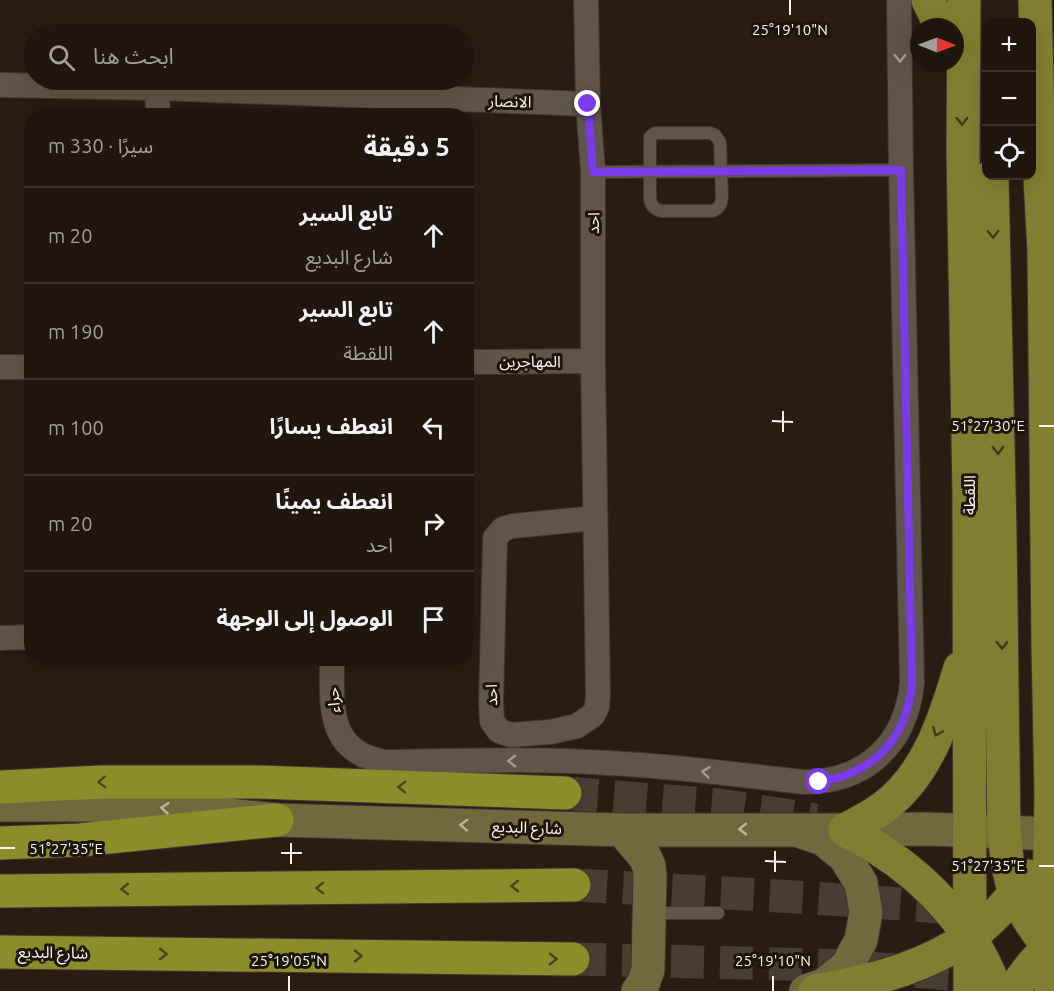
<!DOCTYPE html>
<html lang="ar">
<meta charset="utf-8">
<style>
:root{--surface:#1f160e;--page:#2c231c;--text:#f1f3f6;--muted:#a19f9e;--line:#3c352e}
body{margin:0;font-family:Ubuntu,"Noto Sans Arabic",sans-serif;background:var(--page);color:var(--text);direction:rtl}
.controls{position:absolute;right:18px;top:18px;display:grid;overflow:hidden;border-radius:12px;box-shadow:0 6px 24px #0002}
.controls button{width:54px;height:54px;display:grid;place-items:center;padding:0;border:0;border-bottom:2px solid var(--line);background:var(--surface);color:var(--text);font:30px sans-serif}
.compass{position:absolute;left:910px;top:18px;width:54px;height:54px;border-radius:50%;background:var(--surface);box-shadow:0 6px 24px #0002;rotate:91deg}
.stop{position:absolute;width:18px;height:18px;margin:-14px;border:4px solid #7c3aed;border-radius:50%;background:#fff}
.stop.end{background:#7c3aed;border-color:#fff;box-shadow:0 2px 6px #0008}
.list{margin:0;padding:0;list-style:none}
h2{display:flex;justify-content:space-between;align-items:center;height:78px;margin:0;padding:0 24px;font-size:26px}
h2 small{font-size:20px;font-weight:400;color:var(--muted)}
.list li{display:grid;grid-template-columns:39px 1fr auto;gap:18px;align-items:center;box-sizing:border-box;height:96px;padding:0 24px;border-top:2px solid var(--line)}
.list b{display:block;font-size:22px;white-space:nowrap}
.list p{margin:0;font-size:20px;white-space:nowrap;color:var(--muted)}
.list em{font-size:20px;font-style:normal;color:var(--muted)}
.icon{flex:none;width:33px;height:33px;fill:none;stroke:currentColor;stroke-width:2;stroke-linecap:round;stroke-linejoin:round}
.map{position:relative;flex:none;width:1054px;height:991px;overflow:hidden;direction:ltr}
.search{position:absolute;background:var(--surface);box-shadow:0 6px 24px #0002;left:24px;top:24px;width:450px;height:66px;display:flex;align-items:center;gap:15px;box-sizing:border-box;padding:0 21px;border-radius:33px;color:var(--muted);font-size:22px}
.panel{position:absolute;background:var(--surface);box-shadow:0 6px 24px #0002;left:24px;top:108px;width:450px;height:558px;border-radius:24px;direction:rtl}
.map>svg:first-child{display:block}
</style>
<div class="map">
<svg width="1054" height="991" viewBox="0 0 1054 991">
<rect width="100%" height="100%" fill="#291d13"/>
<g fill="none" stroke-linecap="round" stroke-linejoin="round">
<path stroke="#483d33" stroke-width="33" stroke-dasharray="33 16" stroke-linecap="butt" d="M565,793L719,805L816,820
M574,885C705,892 835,898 965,909
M573,959L823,965L997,977"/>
<g stroke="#403631" stroke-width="14">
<path id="service" d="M655,133H710L715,135L720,142L722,198C721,205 719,208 713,211H662C655,210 651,206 650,199V137Z
M593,172L901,170
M651,913H718"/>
</g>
<g stroke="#403631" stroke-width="26">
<path id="minor" d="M586,0L588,104L593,172V361L598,694L597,707L593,715L577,726L550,732L511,735L499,731L492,721L491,703L495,538L503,529L513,526L595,518
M0,85L157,88L588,104
M157,88L158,116
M466,362L593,361
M0,367H32
M0,638L32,637
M332,658C332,706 326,752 386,762C460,761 535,758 609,763C674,766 739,775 804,782C866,782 906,744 912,683L901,170L899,0"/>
</g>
<g stroke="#403631" stroke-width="35">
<path id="secondary" d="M0,805H91L158,808L277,820L622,830H845L927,829L1054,834
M622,830L645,857L649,866L650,875L648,970L643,984L638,991
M802,832L823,839L845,857L861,883L866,912L861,940L847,966L824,985L806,991"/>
</g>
<g stroke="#403631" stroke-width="35">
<path id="primary" d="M928,0L941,27
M964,0L963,152L969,494L970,991
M1035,0L1039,160L1044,251L1048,647L1051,794L1048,948L1051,991
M992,176L1000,533L1004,832C1006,852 1008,873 1015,893C1023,913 1037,932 1050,950
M845,830C858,823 872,816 884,807C928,774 945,718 960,668
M845,830C855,836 867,841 877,848C930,881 976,932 996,991
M815,991C862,982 908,973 951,948C957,944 964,941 971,936C993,920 1012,898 1028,876
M1012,991L1031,966L1054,940"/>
</g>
<g stroke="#403631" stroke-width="35">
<path id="trunk" d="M0,787L102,782H259L565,793
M0,843L80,840L277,820
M0,891L574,885
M0,952L573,959"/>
</g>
<use href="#service" stroke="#615448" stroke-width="12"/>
<use href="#minor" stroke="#615448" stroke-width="24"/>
<use href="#secondary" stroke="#71693d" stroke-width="33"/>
<use href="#primary" stroke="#807f31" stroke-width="33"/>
<use href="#trunk" stroke="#8a8d2a" stroke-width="33"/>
</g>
<defs><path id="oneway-chevron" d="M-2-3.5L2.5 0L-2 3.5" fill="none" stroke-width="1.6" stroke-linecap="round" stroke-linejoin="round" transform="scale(1.5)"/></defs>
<g stroke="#a69b91">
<use href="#oneway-chevron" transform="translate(900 58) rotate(89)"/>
<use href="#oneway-chevron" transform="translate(512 761) rotate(180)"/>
<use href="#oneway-chevron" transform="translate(706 772) rotate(-174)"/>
</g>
<g stroke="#413918">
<use href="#oneway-chevron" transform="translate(962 121) rotate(90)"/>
<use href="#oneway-chevron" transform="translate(993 234) rotate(89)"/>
<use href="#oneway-chevron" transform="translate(998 450) rotate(89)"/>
<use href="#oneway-chevron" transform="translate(1002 645) rotate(89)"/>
<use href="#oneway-chevron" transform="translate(937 732) rotate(112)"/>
</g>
<g stroke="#4a4417">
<use href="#oneway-chevron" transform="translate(102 782) rotate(178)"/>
<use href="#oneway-chevron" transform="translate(402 787) rotate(-178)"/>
<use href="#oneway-chevron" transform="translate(515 886) rotate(179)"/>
<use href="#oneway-chevron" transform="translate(320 888) rotate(179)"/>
<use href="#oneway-chevron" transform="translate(125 889) rotate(179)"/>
<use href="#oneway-chevron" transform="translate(163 954) rotate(1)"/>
<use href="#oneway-chevron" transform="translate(358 956) rotate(1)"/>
<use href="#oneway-chevron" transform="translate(553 959) rotate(1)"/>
</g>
<g stroke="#bdb49d">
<use href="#oneway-chevron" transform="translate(165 808) rotate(-175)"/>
<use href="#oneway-chevron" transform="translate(464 825) rotate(-178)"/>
<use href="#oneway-chevron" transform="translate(743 829) rotate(180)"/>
</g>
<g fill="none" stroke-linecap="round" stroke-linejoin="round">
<path stroke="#7c3aed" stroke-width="8" d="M588,104L593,172L901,170L912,683C907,738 875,773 819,782"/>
</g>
<path fill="none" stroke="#fbf2eb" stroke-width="2" d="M790,15V0M772,421L793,422M1039,426H1054M783,432V411M0,848H15M281,853H302M765,861L786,862M291,864V843M1039,866H1054M775,872V851M289,991V976M773,991V976"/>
<g text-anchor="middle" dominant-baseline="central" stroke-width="6" stroke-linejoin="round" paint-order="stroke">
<g font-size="16" fill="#fbf2eb" stroke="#1f140a">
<text transform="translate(510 101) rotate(2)">الانصار</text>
<text transform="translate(593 223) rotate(-90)">احد</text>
<text x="530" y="361">المهاجرين</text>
<text transform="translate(969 495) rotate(-90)">اللقطة</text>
<text transform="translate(491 695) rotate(-91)">احد</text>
<text transform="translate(333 700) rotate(-94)">حراء</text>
<text transform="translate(527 827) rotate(2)">شارع البديع</text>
<text transform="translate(53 952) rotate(1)">شارع البديع</text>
</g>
</g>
<g font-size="15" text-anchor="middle" fill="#fbf2eb" stroke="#1f140a" stroke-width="6" stroke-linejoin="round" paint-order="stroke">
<text x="790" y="35">25°19'10"N</text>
<text x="988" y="431">51°27'30"E</text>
<text x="66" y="854">51°27'35"E</text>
<text x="988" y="871">51°27'35"E</text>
<text x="289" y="966">25°19'05"N</text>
<text x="773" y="966">25°19'10"N</text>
</g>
</svg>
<div class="controls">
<button>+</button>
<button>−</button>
<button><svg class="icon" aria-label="locate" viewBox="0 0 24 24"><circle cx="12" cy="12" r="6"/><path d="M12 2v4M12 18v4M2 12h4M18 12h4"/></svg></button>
</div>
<svg class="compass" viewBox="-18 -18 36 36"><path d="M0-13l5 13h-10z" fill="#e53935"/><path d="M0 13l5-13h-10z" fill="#a19f9e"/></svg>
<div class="stop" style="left:819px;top:782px"></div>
<div class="stop end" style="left:588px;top:104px"></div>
<div class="search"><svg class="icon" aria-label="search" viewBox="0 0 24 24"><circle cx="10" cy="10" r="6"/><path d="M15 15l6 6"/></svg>ابحث هنا</div>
<section class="panel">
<h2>5 دقيقة<small>سيرًا · 330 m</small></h2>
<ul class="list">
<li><svg class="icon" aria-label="ahead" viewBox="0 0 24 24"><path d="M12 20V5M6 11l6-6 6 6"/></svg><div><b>تابع السير</b><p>شارع البديع</p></div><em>20 m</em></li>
<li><svg class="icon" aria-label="ahead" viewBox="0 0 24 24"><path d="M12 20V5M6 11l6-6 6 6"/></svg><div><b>تابع السير</b><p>اللقطة</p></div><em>190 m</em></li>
<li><svg class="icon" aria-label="left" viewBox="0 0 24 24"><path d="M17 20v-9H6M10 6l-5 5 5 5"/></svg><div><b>انعطف يسارًا</b></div><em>100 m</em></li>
<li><svg class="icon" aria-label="right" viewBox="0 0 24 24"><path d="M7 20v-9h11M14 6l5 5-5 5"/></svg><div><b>انعطف يمينًا</b><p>احد</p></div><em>20 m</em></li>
<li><svg class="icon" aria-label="arrive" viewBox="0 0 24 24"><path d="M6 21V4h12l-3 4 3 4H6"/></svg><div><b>الوصول إلى الوجهة</b></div></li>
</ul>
</section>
</div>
